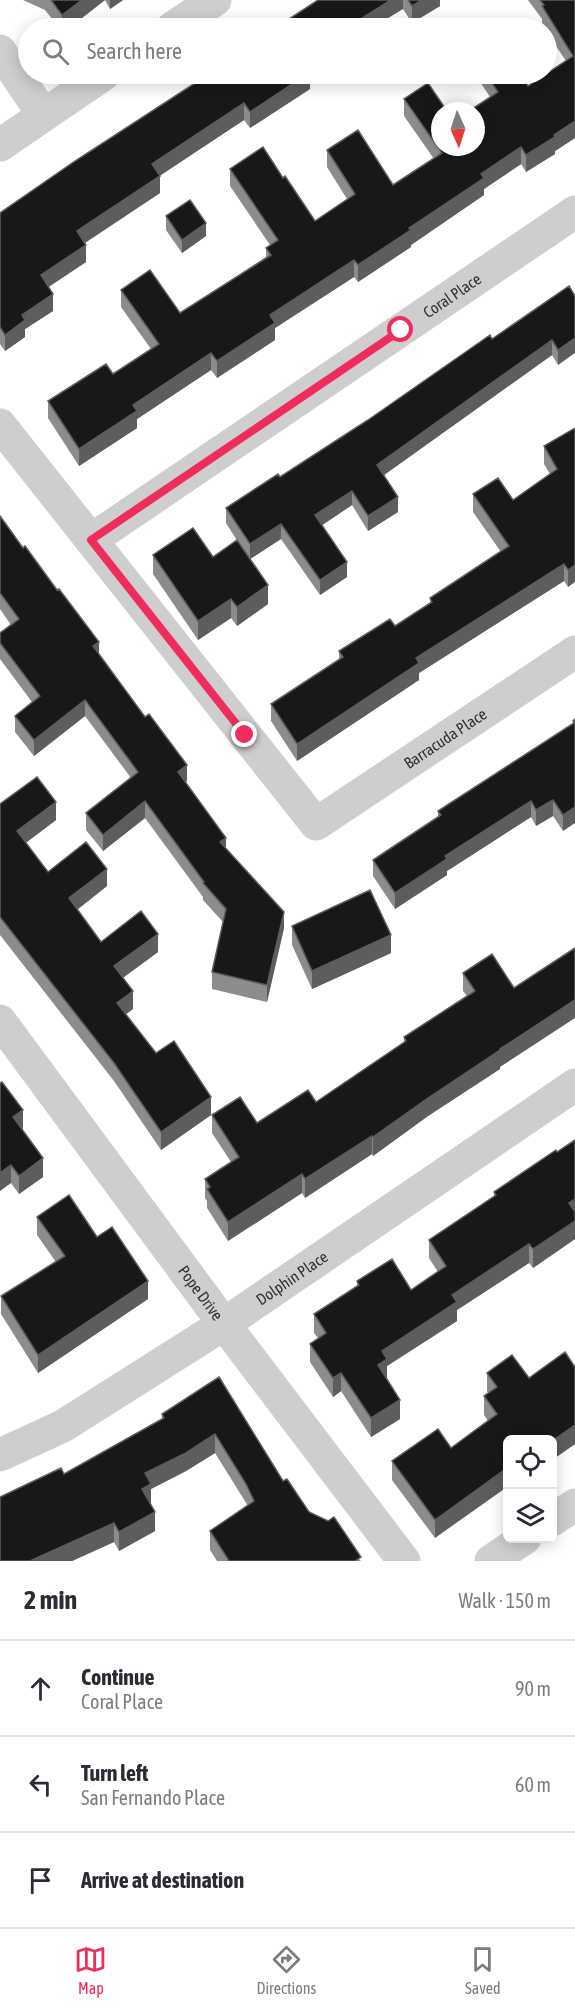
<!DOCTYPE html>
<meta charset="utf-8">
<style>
:root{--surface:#fff;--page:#f7f7f7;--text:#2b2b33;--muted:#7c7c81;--line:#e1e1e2;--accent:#f02c5c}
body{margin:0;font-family:"Asap Condensed",sans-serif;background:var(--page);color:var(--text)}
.controls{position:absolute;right:18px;bottom:18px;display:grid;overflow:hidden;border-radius:9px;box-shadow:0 3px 15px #0003}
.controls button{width:54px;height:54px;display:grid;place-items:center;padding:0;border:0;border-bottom:2px solid var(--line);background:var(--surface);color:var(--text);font:30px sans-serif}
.compass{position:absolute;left:431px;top:102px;width:54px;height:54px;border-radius:50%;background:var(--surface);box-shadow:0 3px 15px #0003;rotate:177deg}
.stop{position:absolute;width:18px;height:18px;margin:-14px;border:4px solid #f02c5c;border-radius:50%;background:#fff}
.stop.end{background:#f02c5c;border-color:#fff;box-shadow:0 2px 6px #0008}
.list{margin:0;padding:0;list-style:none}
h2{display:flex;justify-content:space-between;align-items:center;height:78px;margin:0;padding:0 24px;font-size:26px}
h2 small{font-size:20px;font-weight:400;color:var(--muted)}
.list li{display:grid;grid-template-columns:39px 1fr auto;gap:18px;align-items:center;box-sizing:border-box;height:96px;padding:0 24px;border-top:2px solid var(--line)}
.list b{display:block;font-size:22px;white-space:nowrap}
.list p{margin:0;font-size:20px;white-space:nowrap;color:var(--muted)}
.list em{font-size:20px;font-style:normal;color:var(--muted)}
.icon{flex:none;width:33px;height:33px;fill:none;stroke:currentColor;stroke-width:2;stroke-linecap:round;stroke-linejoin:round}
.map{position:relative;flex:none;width:575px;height:1561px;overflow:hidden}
.search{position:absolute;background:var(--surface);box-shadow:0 3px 15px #0003;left:18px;right:18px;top:18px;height:66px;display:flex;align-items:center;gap:15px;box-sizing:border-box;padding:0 21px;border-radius:33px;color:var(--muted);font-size:22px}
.sheet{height:366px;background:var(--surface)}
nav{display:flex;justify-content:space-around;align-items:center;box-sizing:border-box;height:84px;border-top:2px solid var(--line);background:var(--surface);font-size:16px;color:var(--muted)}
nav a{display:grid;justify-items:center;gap:3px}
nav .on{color:var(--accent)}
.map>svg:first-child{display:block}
</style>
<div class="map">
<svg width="575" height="1561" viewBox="0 0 575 1561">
<rect width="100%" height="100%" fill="#fff"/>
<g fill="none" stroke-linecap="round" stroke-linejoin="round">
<g stroke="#cecece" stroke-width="33">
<path d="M172,28L215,0"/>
<path d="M0,51L43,114"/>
<path d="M0,145L104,74"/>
<path id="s1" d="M0,425L316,824L575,652"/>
<path id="s2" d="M91,540L575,212"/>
<path id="s3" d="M0,1021L224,1324L404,1561"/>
<path id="s4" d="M0,1455L63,1426L224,1324L575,1085"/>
<path d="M552,1520L575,1505"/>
<path d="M491,1561L525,1538"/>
</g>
</g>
<path fill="#8c8c8c" d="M23,0H123L110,9L105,0L69,28H59L45,10Z
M318,0H440V6L412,23L403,9L280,25Z
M528,0H574L575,1V138L555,151V154L526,172L521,164L484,189V195L411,245V247L358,282L354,277L275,328V340L217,378L211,370L137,419V428L79,466L48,418V401L113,374L151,349L121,307V290L180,313L266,257V248L270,245L230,186V169L283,178L315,221L347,199L327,167V150L393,185L434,159L404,116V99L440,147L490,97L475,74H520L528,86L566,61L546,31V28H545L542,23V19Z
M209,74H321L310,81V89L250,128L244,120L159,176L160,193L85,243L86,262L48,287L53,311L25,329V337L5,351L0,344V213Z
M166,216L206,236L182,253L166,230Z
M569,286L558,365L552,355L384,475L398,512L368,531L352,505L322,525L347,577L320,595L281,539L250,559L268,604L237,626L231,618L198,640L153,574V555L213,557L238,542L226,523V508L280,477L492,339Z
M575,428L568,587L564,581L419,673V680L297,761L271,721V704L339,660V651L395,626L430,603V598L501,552L473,512V494L513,500L550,474L544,464V446Z
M0,516L99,655L187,781L186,782L226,848L284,928L267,1002L212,989V972L223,922L203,900V897L145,818L103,851L86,830V813L131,778L85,716L34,756L15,732V716L32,702L0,659V633L11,625L0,609Z
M575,719L563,831L553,816L536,826L531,817L447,871V875L395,909L373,876V860L438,817V811L573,724V721Z
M0,804L56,820L26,843L48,872L107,886L77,910L101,942L158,952L123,978L133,1009L126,1014L156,1053L211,1115L161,1150L114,1081L0,935Z
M292,926L391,953L312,989L292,945Z
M492,954L500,1069L428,1116L373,1156L372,1154L305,1198L302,1193L228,1241L207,1208V1201L205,1198V1179L231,1162L212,1133V1115L257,1123L316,1102L404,1042V1037L467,996L463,991V973Z
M0,1083L23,1129H22L43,1177L19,1194L11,1183Z
M575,1140V1239L533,1268L529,1263L457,1310V1321L387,1366V1378H386L400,1419L371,1437L341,1391L333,1397L310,1362V1344L318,1338L314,1333V1314L357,1286V1281L411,1290L438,1272L429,1258V1240L494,1197V1192Z
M37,1217L97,1237L148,1299L38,1373L1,1314V1296L56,1262L37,1235Z
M487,1373L575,1444L552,1460V1440H507L435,1538L392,1480V1461L451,1448L488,1421L484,1415V1396L488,1393L487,1392Z
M219,1377L283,1481L309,1512L361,1561H217L210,1550V1531L248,1506L215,1453L186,1471L151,1489V1503H150L155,1531L119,1551L114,1542L72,1561H0L64,1474L162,1420V1414Z"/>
<path fill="#5d5d5d" d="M82,0H105L69,28H62V15Z
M110,0H123L110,9Z
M391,0H403V9L372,28H362V18Z
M422,0H440V6L412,23V6Z
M307,74H321L310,81V89L250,128V112Z
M244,103V120L152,181V164Z
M575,121V138L555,151V154L526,172V155L554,135Z
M521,147V164L484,189V195L411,245V247L358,282V265L409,228L481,174Z
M160,176V193L77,248V231Z
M206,223V236L182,253V240Z
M86,245V262L41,292V275Z
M354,260V277L275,328V340L217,378V361L270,315Z
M53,294V311L25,329V337L5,351V335L22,315Z
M575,338V353L558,365V350Z
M552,340V355L377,480V465Z
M211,353V370L137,419V428L79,466V449L133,405Z
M352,491V505L315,530V515Z
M398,497V512L368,531V516Z
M281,524V539L250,559V544Z
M347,562V577L320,595V580Z
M564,564V581L419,673V680L297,761V744L416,658Z
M575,565V582L568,587V570Z
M268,585V604L237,626V607Z
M231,599V618L198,640V621Z
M99,642V658L93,646Z
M85,700V716L34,756V740Z
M187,765V781L178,788V772Z
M553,800V816L536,826V810Z
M145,801V818L103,851V835Z
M531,801V817L447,871V875L395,909V893L445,856Z
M56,802V820L17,849V831Z
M575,807V823L563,831V815Z
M226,838V854L220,842Z
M107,869V886L69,916V898Z
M284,912V928L267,1002V985Z
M158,934V952L114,984V966Z
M391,935V953L312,989V971Z
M133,991V1009L117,1021V1003Z
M575,1000V1018L500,1067V1069L428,1116L373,1156V1137L428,1098L500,1049Z
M211,1097V1115L161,1150V1132Z
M23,1110V1129L13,1136V1117Z
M372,1136V1154L305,1198V1179Z
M43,1158V1177L19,1194V1176Z
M11,1165V1183L0,1191V1173Z
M302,1174V1193L228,1241V1222Z
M575,1199V1218L569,1203Z
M575,1221V1239L533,1268V1249Z
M529,1244V1263L457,1310V1321L387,1366V1378L378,1384V1365L382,1351L452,1295Z
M148,1281V1299L38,1373V1355Z
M341,1373V1391L333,1397V1378Z
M400,1400V1419L371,1437V1418Z
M575,1425V1444L552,1460V1441Z
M215,1434V1453L186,1471L151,1489V1503L142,1508V1489L145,1473Z
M507,1468V1487L435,1538V1520Z
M155,1512V1531L119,1551V1532Z
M114,1523V1542L72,1561H30Z"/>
<path fill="#181818" stroke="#5d5d5d" stroke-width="1.5" d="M51,0H82L62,15Z
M318,0H391L362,18L367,27L364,28H270L278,23L280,25Z
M408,0H422L412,6Z
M540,0H574L575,1V121L554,135L555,137L526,155L521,147L481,174L484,178L409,228L411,230L358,265L354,260L270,315L275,323L217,361L211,353L133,405L137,411L79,449L48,401L106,364L113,374L159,344L121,290L150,270L180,313L271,255L266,248L278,240L230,169L263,147L283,178L285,176L315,221L355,194L327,150L358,130L393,185L442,153L404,99L428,83L447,111H440V147H476V111H469L498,92L486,74H520L528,86L573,56L542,6L544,5Z
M209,74H307L250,112L244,103L152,164L160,176L77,231L86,245L41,275L53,294L22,315L25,320L5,335L0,327V213L75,161Z
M190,200L206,223L182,240L166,216Z
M569,286L575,296V338L558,350L552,340L377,465L398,497L368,516L352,491L315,515L347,562L320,580L281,524L250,544L226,508L278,474L280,477L368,420L490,335L492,339Z
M575,428V565L568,570L564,564L416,658L419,663L297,744L271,704L343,657L339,651L390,619L395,626L432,602L430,598L509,546L473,494L498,478L513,500L557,469L544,446Z
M0,516L23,548L25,546L57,590L59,589L99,642L93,646L145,717L149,714L187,765L178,772L226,838L220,842L284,912L267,985L212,972L226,909L203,883L204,882L145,801L103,835L86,813L138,772L85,700L34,740L15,716L40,696L0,643V633L19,619L0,593Z
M193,528L213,557L237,540L268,585L237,607L231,599L198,621L153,555Z
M575,719V807L563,815L553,800L536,810L531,801L445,856L447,859L395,893L373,860L441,815L438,811L574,723L573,721Z
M37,777L56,802L17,831L48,872L86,842L107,869L69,898L101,942L141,911L158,934L114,966L133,991L117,1003L156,1053L174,1041L211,1097L161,1132L114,1063L0,917V804Z
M370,890L391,935L312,971L292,926Z
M575,948V1000L500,1049V1050L428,1098L373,1137L372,1136L305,1179L302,1174L228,1222L207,1189L210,1187L205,1179L239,1157L212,1115L240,1097L257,1123L308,1090L316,1102L406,1041L404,1037L475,991L463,973L492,954L514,988Z
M2,1082L23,1110L13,1117L43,1158L19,1176L11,1165L0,1173V1083Z
M575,1140V1199L569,1203L575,1212V1221L533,1249L529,1244L452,1295L457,1302L382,1351L387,1359L378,1365L400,1400L371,1418L341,1373L333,1378L310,1344L326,1333L314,1314L359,1285L357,1281L392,1259L411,1290L446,1266L429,1240L496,1195L494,1192L556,1150L557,1152Z
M69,1195L97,1237L112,1227L148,1281L38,1355L1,1296L65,1256L37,1217Z
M565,1352L575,1367V1425L552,1441V1440H507V1468L435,1520L392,1461L438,1429L451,1448L497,1414L484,1396L497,1387L487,1373L512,1355L529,1378Z
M219,1377L283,1481L287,1479L309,1512L328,1521L334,1517L361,1557L355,1561H229L210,1531L254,1501L246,1484L215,1434L186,1453L145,1473L151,1484L142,1489L155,1512L119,1532L114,1523L30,1561H0V1497L61,1468L64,1474L164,1418L162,1414Z"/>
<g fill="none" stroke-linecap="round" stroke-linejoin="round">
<path stroke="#f02c5c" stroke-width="8" d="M245,735L91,540L401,330"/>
</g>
<g text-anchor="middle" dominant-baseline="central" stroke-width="6" stroke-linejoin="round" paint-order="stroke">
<g font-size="16" fill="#313131" stroke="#fff">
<text stroke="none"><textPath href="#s2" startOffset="436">Coral Place</textPath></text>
<text stroke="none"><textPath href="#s1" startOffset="664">Barracuda Place</textPath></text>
<text stroke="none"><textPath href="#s4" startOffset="342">Dolphin Place</textPath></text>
<text stroke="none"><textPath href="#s3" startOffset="338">Pope Drive</textPath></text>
</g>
</g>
</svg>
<div class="controls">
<button><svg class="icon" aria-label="locate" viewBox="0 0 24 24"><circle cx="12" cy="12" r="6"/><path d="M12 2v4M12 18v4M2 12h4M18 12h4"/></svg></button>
<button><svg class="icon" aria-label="layers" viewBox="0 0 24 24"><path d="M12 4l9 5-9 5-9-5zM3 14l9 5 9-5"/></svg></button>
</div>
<svg class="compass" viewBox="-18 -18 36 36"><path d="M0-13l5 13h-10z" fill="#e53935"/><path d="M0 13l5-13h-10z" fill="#7c7c81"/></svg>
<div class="stop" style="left:401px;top:330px"></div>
<div class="stop end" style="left:245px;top:735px"></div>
<div class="search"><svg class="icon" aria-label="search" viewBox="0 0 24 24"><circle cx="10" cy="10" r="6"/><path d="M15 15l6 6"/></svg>Search here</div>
</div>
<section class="sheet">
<h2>2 min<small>Walk · 150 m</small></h2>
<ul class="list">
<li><svg class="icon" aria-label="ahead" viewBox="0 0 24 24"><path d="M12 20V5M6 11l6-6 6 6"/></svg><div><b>Continue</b><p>Coral Place</p></div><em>90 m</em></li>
<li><svg class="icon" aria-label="left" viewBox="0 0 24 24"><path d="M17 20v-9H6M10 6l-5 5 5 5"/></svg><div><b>Turn left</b><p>San Fernando Place</p></div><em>60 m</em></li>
<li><svg class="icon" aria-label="arrive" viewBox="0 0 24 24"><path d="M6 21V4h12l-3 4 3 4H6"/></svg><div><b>Arrive at destination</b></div></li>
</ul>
</section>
<nav>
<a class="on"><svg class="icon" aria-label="map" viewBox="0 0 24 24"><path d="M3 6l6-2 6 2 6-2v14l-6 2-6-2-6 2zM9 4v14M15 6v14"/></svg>Map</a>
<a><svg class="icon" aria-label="directions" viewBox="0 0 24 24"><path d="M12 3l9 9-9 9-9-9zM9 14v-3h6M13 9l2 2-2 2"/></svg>Directions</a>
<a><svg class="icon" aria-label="saved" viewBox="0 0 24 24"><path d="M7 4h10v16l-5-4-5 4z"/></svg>Saved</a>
</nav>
